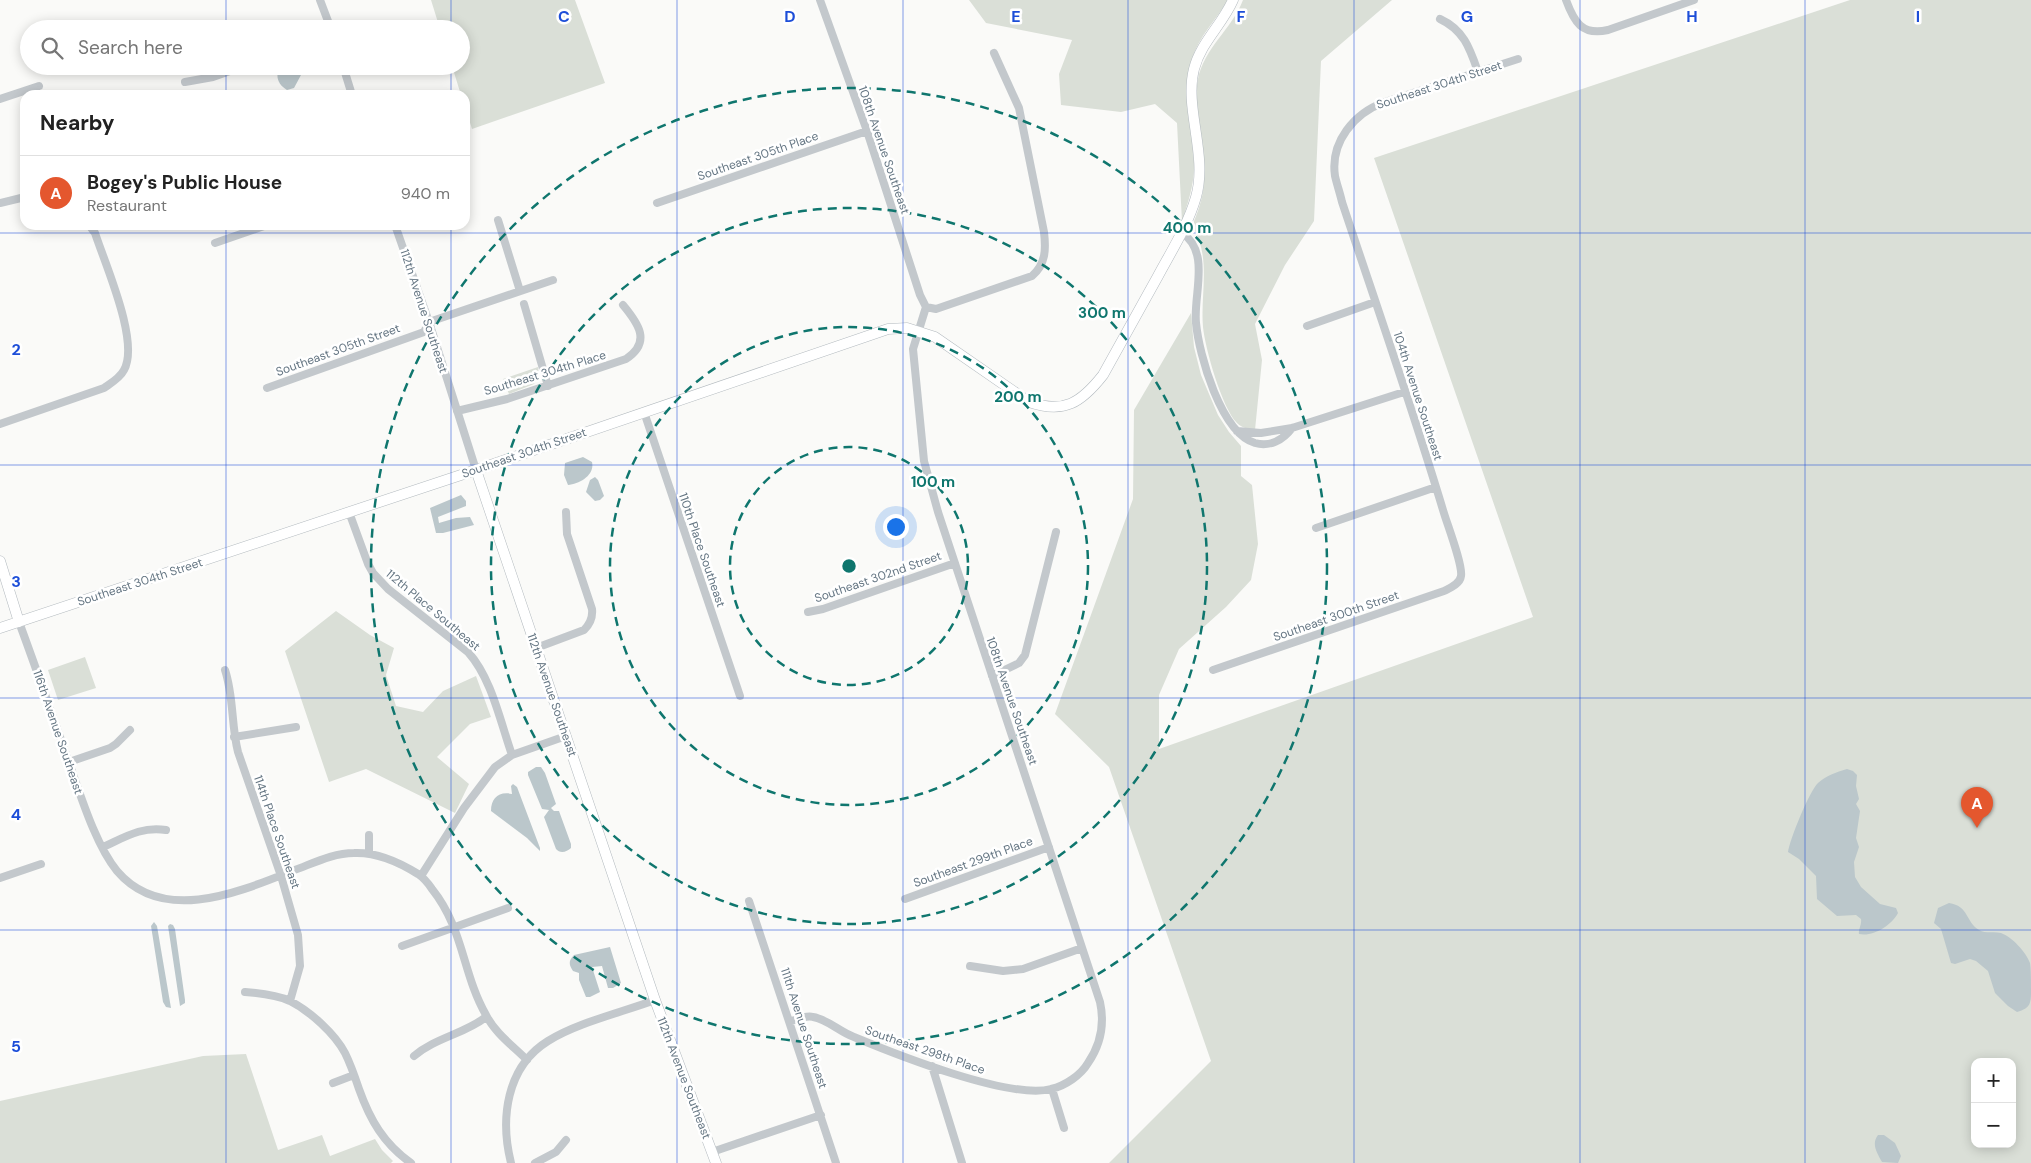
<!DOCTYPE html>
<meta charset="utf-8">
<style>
:root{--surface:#fff;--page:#f2f2f2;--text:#222;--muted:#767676;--line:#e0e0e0;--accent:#e4572e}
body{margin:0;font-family:"DM Sans",sans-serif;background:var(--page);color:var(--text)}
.controls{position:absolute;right:15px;bottom:15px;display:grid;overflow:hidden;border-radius:10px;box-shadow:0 2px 12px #0003}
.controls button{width:45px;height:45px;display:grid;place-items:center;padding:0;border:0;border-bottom:1px solid var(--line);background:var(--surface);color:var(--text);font:25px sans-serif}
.you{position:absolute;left:895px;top:526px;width:18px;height:18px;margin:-12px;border:4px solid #fff;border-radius:50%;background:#1a73e8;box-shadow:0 0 0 8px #1a73e833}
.badge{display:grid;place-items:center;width:32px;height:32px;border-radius:50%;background:var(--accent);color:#fff;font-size:16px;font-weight:700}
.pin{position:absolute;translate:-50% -41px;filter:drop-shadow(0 1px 2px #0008)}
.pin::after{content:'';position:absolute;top:26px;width:18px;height:15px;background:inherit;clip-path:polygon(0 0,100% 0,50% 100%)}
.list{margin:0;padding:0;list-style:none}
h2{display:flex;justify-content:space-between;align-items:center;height:65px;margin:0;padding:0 20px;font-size:21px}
h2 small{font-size:16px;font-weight:400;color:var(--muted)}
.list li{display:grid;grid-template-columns:32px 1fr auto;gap:15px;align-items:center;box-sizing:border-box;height:75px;padding:0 20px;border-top:1px solid var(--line)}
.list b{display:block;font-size:19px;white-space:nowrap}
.list p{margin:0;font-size:16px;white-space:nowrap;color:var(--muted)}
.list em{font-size:16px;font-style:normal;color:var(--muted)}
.icon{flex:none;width:28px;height:28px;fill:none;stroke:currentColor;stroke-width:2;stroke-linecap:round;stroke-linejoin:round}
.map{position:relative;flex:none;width:2031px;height:1163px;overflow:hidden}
.search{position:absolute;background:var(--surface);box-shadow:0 2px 12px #0003;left:20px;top:20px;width:450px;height:55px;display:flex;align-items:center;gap:12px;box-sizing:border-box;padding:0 18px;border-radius:28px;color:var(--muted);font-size:19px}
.panel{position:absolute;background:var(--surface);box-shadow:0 2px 12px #0003;left:20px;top:90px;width:450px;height:140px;border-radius:15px}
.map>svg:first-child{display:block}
</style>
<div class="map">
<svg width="2031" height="1163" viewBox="0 0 2031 1163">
<rect width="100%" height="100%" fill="#fafaf8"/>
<path fill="#dadfd7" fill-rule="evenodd" d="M431,0H575L605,83L472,129L465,107V95H461L452,66H461V29H440Z
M969,0H1228C1216,20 1199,36 1192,59C1181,93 1193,127 1194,162C1195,183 1188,202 1182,222L1177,123L1155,104L1121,112L1061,105L1059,74L1072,40L986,23Z
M1243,0H1392L1321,61L1314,221L1285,265L1255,324L1262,360L1255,430C1248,429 1242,428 1237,423C1222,408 1205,348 1203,327C1200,293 1212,257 1192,226C1198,212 1203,198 1204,182C1205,148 1192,113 1198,79C1204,48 1232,29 1243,0Z
M1850,0H2031V1163H1109L1211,1061L1109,767L1055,714L1133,499L1134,410L1191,313L1194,347L1201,375L1218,415L1229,432L1241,446V476L1252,485L1258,544L1251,580L1226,607L1179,649L1159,695V749L1533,617L1374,158ZM1975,1062H2012V1144H1975Z
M538,367L539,376L534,384L509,394L503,379Z
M336,611L370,635L394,648L386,675L396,706L423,712L443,691L476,676L491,717L470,724L437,757L469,784L455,813L366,769L329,782L285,651Z
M85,657L96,688L58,700L48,670Z
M246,1054L278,1150L322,1135L330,1156L375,1139L382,1150L393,1161L391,1163H0V1101L203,1056Z"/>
<path fill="#bbc7cb" d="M281,66H323L321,71L301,75L294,88L287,90C278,85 274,75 281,66Z
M583,457L592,462C595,475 580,484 568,485L564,475L565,463Z
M595,477L598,480L604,496L600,500L595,501L586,492L590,480Z
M461,495L466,501V506L438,517L439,523L456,518L470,517L474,525L443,533H436L430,508Z
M536,767H541L545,773L556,804L551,808L554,811H559L571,844V848C567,852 560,854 556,849L544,817L549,810L542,809L528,775V772Z
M1847,769L1853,771L1857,775L1856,786L1859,799L1856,804L1860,811L1856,838L1859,847L1854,862L1855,877L1861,887L1880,904L1896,908L1898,913C1891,926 1873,937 1859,934C1858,929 1862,925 1861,919L1856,915L1837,916L1817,899L1816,876L1799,859L1788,852C1790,839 1809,792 1818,783C1826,776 1836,772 1847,769Z
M513,784L517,787L540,848V851L527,838L491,811C491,798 499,791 512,794L511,786Z
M1949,903C1969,906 1965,921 1979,930C1986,934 1994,931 2001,933C2012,937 2026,952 2030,963C2031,970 2031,982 2031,990C2031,1003 2031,1008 2017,1012L2008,1006L1995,993L1988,971L1976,961L1970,959L1955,964L1951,963L1941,929L1934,923L1938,908Z
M154,922L157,926L171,1008L166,1007L163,1002L151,926Z
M170,924L173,925L175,929L185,1000V1003L180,1006L168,926Z
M610,947L621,983L613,988H608L602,966L592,967L600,992L590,997H586L579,980V973L573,971C569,965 568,961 574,955Z
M1878,1135H1884L1895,1143L1901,1156L1898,1163L1882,1162C1877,1153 1871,1144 1878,1135Z"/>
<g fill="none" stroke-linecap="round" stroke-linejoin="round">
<g stroke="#b3babf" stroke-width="11">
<path id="secondary" d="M476,470L655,1000L716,1163
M0,561L19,622
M0,628L476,470L888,329L907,328L935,337L1029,402C1064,414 1081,403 1103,375C1121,342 1140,309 1158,276C1172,250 1188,225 1196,197C1208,155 1184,108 1194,69C1201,42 1222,25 1233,0"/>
</g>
<path stroke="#c3c8cc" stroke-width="8" d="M320,0L331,29
M820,0L867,131L920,295L926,307
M1566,0C1574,22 1582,36 1608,30L1694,0
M1440,19C1464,30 1470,49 1478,72
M343,66L352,95
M185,82L213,77L244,66
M0,99L39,86
M0,203L25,197
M657,203L867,131
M498,220L520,291
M395,225L429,322L476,470
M1182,233C1211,252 1193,295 1196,323C1199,355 1221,433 1255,443C1270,447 1283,440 1292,428
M215,243L267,225
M524,304L548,386
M926,307L936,309L1032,276C1046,264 1046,249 1044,232L1019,108L994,53
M1307,326L1375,302
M267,388L424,332L429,322L553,280
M457,411L507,399L626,359C652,342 638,323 623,305
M644,412L740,696
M0,424L104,388C111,383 120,378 124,370C140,342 105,264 95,233L89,225
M1237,431L1261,433L1292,428L1404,392
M349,512L368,564L373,573L388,589L468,652C492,679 500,721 512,755
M1316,528L1436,487
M808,612L823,609L955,563
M19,622C36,668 52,714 68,760C80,793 95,844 117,871C163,925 239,892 292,871C312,864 332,853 354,853C377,852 399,862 418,874C424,878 428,883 432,889C464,929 462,973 486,1015C495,1033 513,1046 527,1060
M536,648L584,630C590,624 593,618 592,609L567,534L566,512
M225,670C234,697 231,725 238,752L281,876L298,935L300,966L290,1001
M1213,670L1444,591C1450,588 1460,584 1461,576C1463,565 1447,524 1443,510C1412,407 1376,304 1342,202C1340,193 1337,185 1335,176C1330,142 1354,113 1385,102L1518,59
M992,676L1019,663L1025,655L1056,532
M234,737L296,727
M69,762L110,748L116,744L130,730
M103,847C125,837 142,826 166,830
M369,853V835
M421,876L464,808L495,767L512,755L566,736
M0,878L41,864
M905,899L1049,847
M749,901L836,1163
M402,946L508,908
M970,966L1003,971L1023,969L1082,948
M245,992C259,993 277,995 290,1001C310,1011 335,1034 345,1053C351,1065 355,1077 359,1089C370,1120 384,1144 411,1163
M791,1021C798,1019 806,1015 813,1017C827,1019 840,1032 854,1037C895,1054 1010,1100 1051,1089C1065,1086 1081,1075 1088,1063C1101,1044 1105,1025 1100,1002L938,512L924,461L913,349L926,307
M414,1056C435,1038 464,1034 486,1017
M932,1066L962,1163
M333,1083L354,1075
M1052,1089L1064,1128
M712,1152L821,1115
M511,1163C500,1119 506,1067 548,1041C576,1023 623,1012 655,1000
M535,1163L556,1152L566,1140"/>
<use href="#secondary" stroke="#fff" stroke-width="10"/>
</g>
<path fill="none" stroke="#1d4ed8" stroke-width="1" stroke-opacity="0.55" d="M226,0V29M451,0V29M677,0V1163M903,0V1163M1128,0V1163M1354,0V1163M1580,0V1163M1805,0V1163M226,66V95M451,66V95M226,225V1163M451,225V1163M0,233H2031M0,465H2031M0,698H2031M0,930H2031"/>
<g fill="none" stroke="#0f766e" stroke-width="2.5" stroke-dasharray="9 6">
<circle cx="849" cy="566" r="119"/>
<circle cx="849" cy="566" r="239"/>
<circle cx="849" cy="566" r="358"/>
<circle cx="849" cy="566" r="478"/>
</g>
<g text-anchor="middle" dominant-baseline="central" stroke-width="5" stroke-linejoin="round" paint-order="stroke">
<g font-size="12" fill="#657683" stroke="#fff">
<text transform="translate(1439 85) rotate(-18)">Southeast 304th Street</text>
<text transform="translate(884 150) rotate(71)">108th Avenue Southeast</text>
<text transform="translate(758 156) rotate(-19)">Southeast 305th Place</text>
<text transform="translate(424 311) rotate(72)">112th Avenue Southeast</text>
<text transform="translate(338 350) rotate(-20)">Southeast 305th Street</text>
<text transform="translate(545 373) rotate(-17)">Southeast 304th Place</text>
<text transform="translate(1418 396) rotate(72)">104th Avenue Southeast</text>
<text transform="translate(524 453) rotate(-19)">Southeast 304th Street</text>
<text transform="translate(702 550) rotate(71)">110th Place Southeast</text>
<text transform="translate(878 577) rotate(-19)">Southeast 302nd Street</text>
<text transform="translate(140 582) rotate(-18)">Southeast 304th Street</text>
<text transform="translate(433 610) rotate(40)">112th Place Southeast</text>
<text transform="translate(1336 616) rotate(-19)">Southeast 300th Street</text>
<text transform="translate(552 695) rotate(71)">112th Avenue Southeast</text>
<text transform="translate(1012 701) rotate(71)">108th Avenue Southeast</text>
<text transform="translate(58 732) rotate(71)">116th Avenue Southeast</text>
<text transform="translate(277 832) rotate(71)">114th Place Southeast</text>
<text transform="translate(973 862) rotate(-20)">Southeast 299th Place</text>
<text transform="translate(804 1028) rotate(72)">111th Avenue Southeast</text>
<text transform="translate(925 1050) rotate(19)">Southeast 298th Place</text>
<text transform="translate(684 1078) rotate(69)">112th Avenue Southeast</text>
</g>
</g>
<g font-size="16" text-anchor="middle" font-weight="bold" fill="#1d4ed8" stroke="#fff" stroke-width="5" stroke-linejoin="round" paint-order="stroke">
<text x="564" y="22">C</text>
<text x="790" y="22">D</text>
<text x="1016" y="22">E</text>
<text x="1241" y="22">F</text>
<text x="1467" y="22">G</text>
<text x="1692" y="22">H</text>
<text x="1918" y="22">I</text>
<text x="16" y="355">2</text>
<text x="16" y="587">3</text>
<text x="16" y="820">4</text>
<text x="16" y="1052">5</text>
</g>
<circle cx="849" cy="566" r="8" fill="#0f766e" stroke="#fff" stroke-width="2.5"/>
<g font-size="15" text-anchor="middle" font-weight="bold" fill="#0f766e" stroke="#fff" stroke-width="5" stroke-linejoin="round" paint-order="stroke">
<text x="1187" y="233">400 m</text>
<text x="1102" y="318">300 m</text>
<text x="1018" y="402">200 m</text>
<text x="933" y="487">100 m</text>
</g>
</svg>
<div class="controls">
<button>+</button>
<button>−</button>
</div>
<div class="you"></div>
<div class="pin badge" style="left:1977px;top:828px">A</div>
<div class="search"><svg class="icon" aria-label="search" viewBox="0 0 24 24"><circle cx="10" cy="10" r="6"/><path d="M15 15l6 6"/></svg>Search here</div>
<section class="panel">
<h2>Nearby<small></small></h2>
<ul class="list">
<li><span class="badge">A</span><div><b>Bogey's Public House</b><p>Restaurant</p></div><em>940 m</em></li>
</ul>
</section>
</div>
